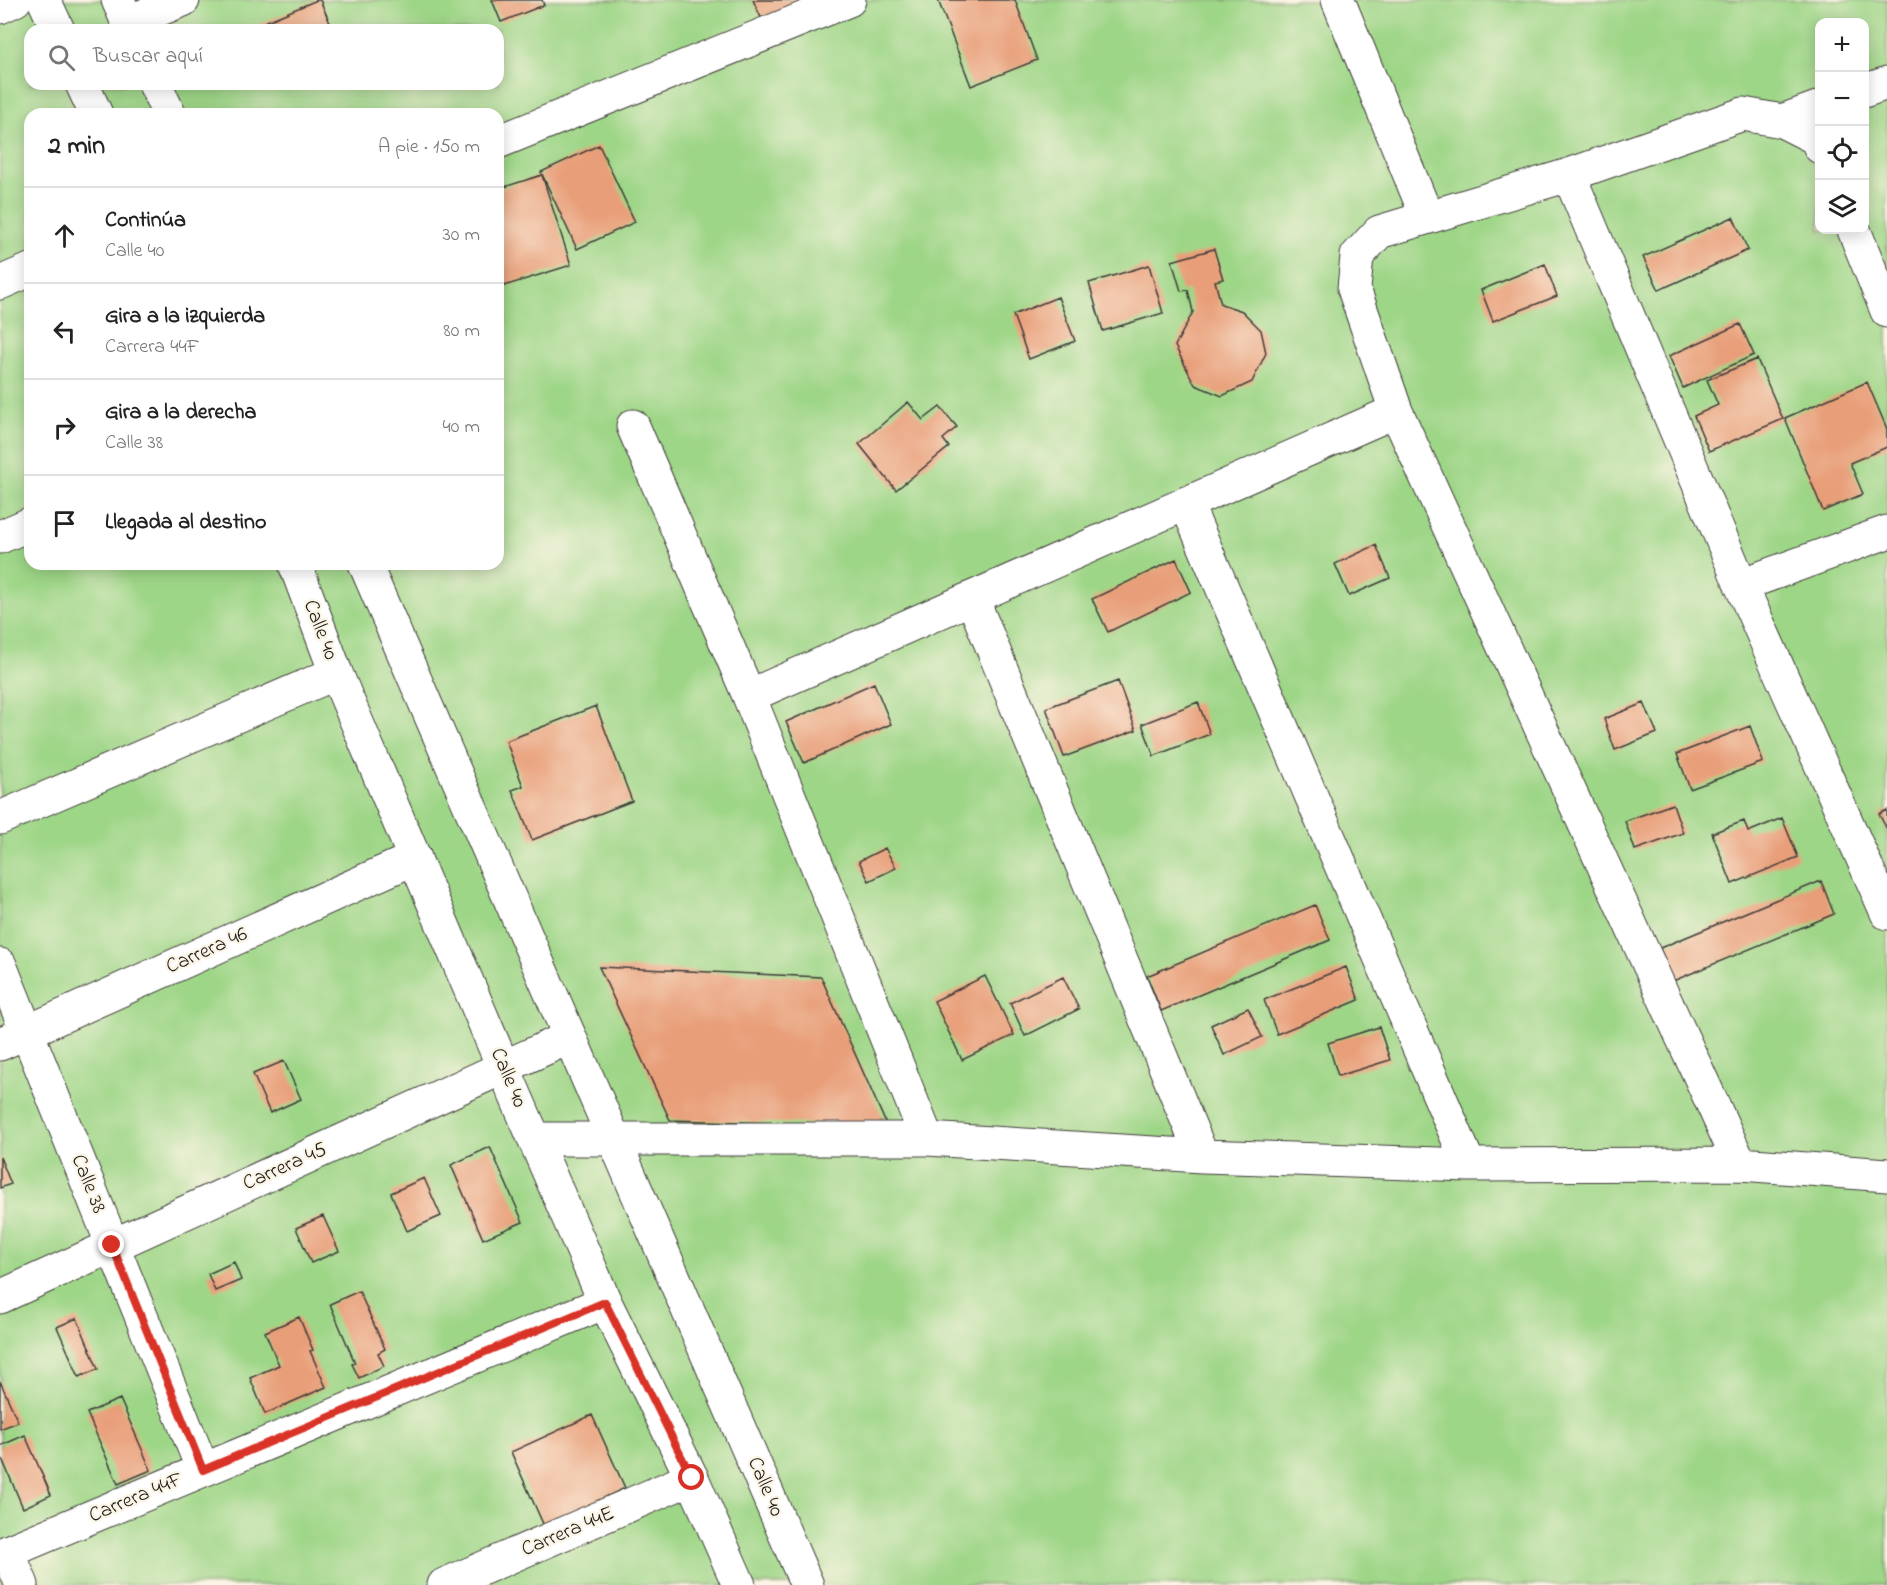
<!DOCTYPE html>
<html lang="es">
<meta charset="utf-8">
<style>
:root{--surface:#fff;--page:#f6f6f6;--text:#222;--muted:#767676;--line:#e0e0e0}
body{margin:0;font-family:"Indie Flower",sans-serif;background:var(--page);color:var(--text)}
.controls{position:absolute;right:18px;top:18px;display:grid;overflow:hidden;border-radius:12px;box-shadow:0 3px 15px #0003}
.controls button{width:54px;height:54px;display:grid;place-items:center;padding:0;border:0;border-bottom:2px solid var(--line);background:var(--surface);color:var(--text);font:30px sans-serif}
.stop{position:absolute;width:18px;height:18px;margin:-14px;border:4px solid #d93025;border-radius:50%;background:#fff}
.stop.end{background:#d93025;border-color:#fff;box-shadow:0 2px 6px #0008}
.list{margin:0;padding:0;list-style:none}
h2{display:flex;justify-content:space-between;align-items:center;height:78px;margin:0;padding:0 24px;font-size:26px}
h2 small{font-size:20px;font-weight:400;color:var(--muted)}
.list li{display:grid;grid-template-columns:39px 1fr auto;gap:18px;align-items:center;box-sizing:border-box;height:96px;padding:0 24px;border-top:2px solid var(--line)}
.list b{display:block;font-size:22px;white-space:nowrap}
.list p{margin:0;font-size:20px;white-space:nowrap;color:var(--muted)}
.list em{font-size:20px;font-style:normal;color:var(--muted)}
.icon{flex:none;width:33px;height:33px;fill:none;stroke:currentColor;stroke-width:2;stroke-linecap:round;stroke-linejoin:round}
.map{position:relative;flex:none;width:1887px;height:1585px;overflow:hidden}
.search{position:absolute;background:var(--surface);box-shadow:0 3px 15px #0003;left:24px;top:24px;width:480px;height:66px;display:flex;align-items:center;gap:15px;box-sizing:border-box;padding:0 21px;border-radius:18px;color:var(--muted);font-size:22px}
.panel{position:absolute;background:var(--surface);box-shadow:0 3px 15px #0003;left:24px;top:108px;width:480px;height:462px;border-radius:18px}
.map>svg:first-child{display:block}
</style>
<div class="map">
<svg width="1887" height="1585" viewBox="0 0 1887 1585">
<rect width="100%" height="100%" fill="#fcf5e5"/>
<filter id="ink" filterUnits="userSpaceOnUse"><feTurbulence type="fractalNoise" baseFrequency=".0167" numOctaves="2"/><feDisplacementMap in="SourceGraphic" scale="12" xChannelSelector="R" yChannelSelector="G"/><feConvolveMatrix kernelMatrix="1 2 1 2 8 2 1 2 1" color-interpolation-filters="sRGB"/></filter>
<filter id="wash" filterUnits="userSpaceOnUse"><feTurbulence type="fractalNoise" baseFrequency=".008" numOctaves="4" result="noise"/><feDisplacementMap in="SourceGraphic" scale="24" xChannelSelector="R" yChannelSelector="G"/><feGaussianBlur stdDeviation="1.35" result="paint"/><feColorMatrix in="noise" values="0 0 0 0 0 0 0 0 0 0 0 0 0 0 0 0 0 1.4 0 .05"/><feComposite in="paint" operator="in"/></filter>
<g filter="url(#wash)">
<rect width="100%" height="100%" fill="#f6e6cd"/>
<path fill="#9ed687" stroke="#5d7952" stroke-width="1.5" fill-rule="evenodd" d="M0,0H1887V1585H0ZM1820,22H1864V230H1820ZM30,30H498V84H30ZM30,114H498V564H30Z"/>
<g id="blocks">
<path fill="#e89f79" d="M317,0H320L333,30H246Z
M492,0H542L544,5L501,22Z
M753,0H809L763,22Z
M938,0H1015L1037,60L971,86Z
M599,145L635,222L577,249L541,172Z
M542,175L571,265L498,288V189Z
M1733,217L1748,250L1659,290L1643,257Z
M1214,249L1223,279L1215,281L1221,304L1242,311L1261,330L1266,353L1252,382L1222,396L1195,385L1175,346L1193,312L1188,290L1181,291L1172,261Z
M1545,264L1557,296L1493,321L1481,290Z
M1149,265L1163,313L1103,331L1089,283Z
M1058,297L1075,341L1029,359L1013,315Z
M1740,324L1754,355L1683,388L1669,356Z
M1757,359L1783,419L1709,451L1694,416L1718,405L1707,380Z
M1867,382L1887,429V447L1850,463L1863,494L1823,511L1785,418Z
M908,402L923,420L940,407L957,427L943,439L949,447L896,490L859,444Z
M1376,545L1390,578L1349,596L1335,564Z
M1176,559L1191,592L1108,632L1092,599Z
M1118,681L1136,730L1064,757L1046,708Z
M874,683L891,724L804,763L786,722Z
M1198,702L1210,734L1154,756L1142,724Z
M1644,703L1657,733L1615,750L1604,719Z
M596,706L632,801L532,840L512,790L523,786L506,741Z
M1750,726L1763,762L1690,789L1677,754Z
M1673,804L1683,833L1635,850L1625,821Z
M1887,810V829L1879,814Z
M1782,818L1798,857L1732,884L1712,833L1744,821L1748,832Z
M885,848L896,868L869,881L859,861Z
M1821,881L1834,914L1673,981L1660,948Z
M1315,905L1330,940L1161,1011L1147,976Z
M599,967L821,977L887,1126L670,1120Z
M1346,967L1359,1000L1277,1034L1264,1000Z
M985,976L1014,1035L962,1060L934,1001Z
M1063,977L1079,1009L1025,1036L1010,1003Z
M1248,1008L1262,1037L1224,1055L1211,1025Z
M1379,1027L1390,1060L1338,1076L1328,1043Z
M284,1061L301,1099L270,1113L253,1074Z
M490,1147L523,1222L483,1239L451,1165Z
M0,1157L11,1184L0,1188Z
M424,1178L441,1216L407,1231L391,1193Z
M323,1216L339,1251L311,1263L296,1228Z
M234,1262L241,1280L215,1291L208,1274Z
M359,1291L385,1349L378,1353L384,1366L359,1378L352,1364L355,1363L330,1304Z
M299,1317L313,1350L310,1351L326,1387L265,1414L250,1378L279,1365L265,1332Z
M77,1318L98,1369L79,1377L57,1327Z
M0,1381L18,1422L0,1429Z
M120,1399L151,1470L118,1484L87,1413Z
M592,1415L625,1488L544,1526L511,1452Z
M25,1435L51,1495L23,1508L0,1454V1446Z"/>
</g>
</g>
<g filter="url(#ink)">
<use href="#blocks" fill-opacity="0" stroke="#3d3a37" stroke-width="1.5"/>
<g fill="none" stroke-linecap="round" stroke-linejoin="round">
<g stroke="#3d3a37" stroke-width="35">
<path id="minor" d="M1338,0L1427,217
M0,7L15,0
M128,22L183,0
M1864,91L1887,83
M1782,121L1820,107
M498,142L849,0
M1569,175L1741,585L1887,913
M1854,230L1887,311
M0,283L30,270
M633,426L749,696L927,1139
M1186,503L1469,1165
M0,537L30,524
M1741,585L1887,532
M972,598L1202,1156
M749,696L1396,411
M0,818L336,673
M0,965L203,1470
M0,1044L415,858
M535,1139H927L1202,1156L1469,1165L1740,1164L1887,1175
M1740,1164L1396,411L1354,289L1357,256L1379,232L1569,175L1743,114L1782,121L1816,138L1820,147
M0,1297L570,1037
M8,1552L22,1585
M0,1555L605,1302
M444,1585L692,1478"/>
</g>
<g stroke="#3d3a37" stroke-width="35">
<path id="major" d="M44,0L58,30
M118,0L131,30
M82,84L96,114
M155,84L169,114
M295,564L336,673L504,1069L605,1302L692,1478L739,1585
M365,564L807,1585"/>
</g>
<use href="#minor" stroke="#fff" stroke-width="33"/>
<use href="#major" stroke="#fff" stroke-width="33"/>
</g>
</g>
<g fill="none" stroke-linecap="round" stroke-linejoin="round" filter="url(#ink)">
<path stroke="#d93025" stroke-width="8" d="M112,1245L203,1470L605,1302L692,1478"/>
</g>
<g text-anchor="middle" dominant-baseline="central" stroke-width="4.5" stroke-linejoin="round" paint-order="stroke">
<g font-size="21" fill="#1c1c1c" stroke="#fcf5e5">
<text transform="translate(320 630) rotate(69)">Calle 40</text>
<text transform="translate(207 951) rotate(-24)">Carrera 46</text>
<text transform="translate(508 1078) rotate(67)">Calle 40</text>
<text transform="translate(285 1167) rotate(-24)">Carrera 45</text>
<text transform="translate(88 1184) rotate(68)">Calle 38</text>
<text transform="translate(765 1487) rotate(67)">Calle 40</text>
<text transform="translate(136 1498) rotate(-23)">Carrera 44F</text>
<text transform="translate(568 1532) rotate(-23)">Carrera 44E</text>
</g>
</g>
</svg>
<div class="controls">
<button>+</button>
<button>−</button>
<button><svg class="icon" aria-label="locate" viewBox="0 0 24 24"><circle cx="12" cy="12" r="6"/><path d="M12 2v4M12 18v4M2 12h4M18 12h4"/></svg></button>
<button><svg class="icon" aria-label="layers" viewBox="0 0 24 24"><path d="M12 4l9 5-9 5-9-5zM3 14l9 5 9-5"/></svg></button>
</div>
<div class="stop" style="left:692px;top:1478px"></div>
<div class="stop end" style="left:112px;top:1245px"></div>
<div class="search"><svg class="icon" aria-label="search" viewBox="0 0 24 24"><circle cx="10" cy="10" r="6"/><path d="M15 15l6 6"/></svg>Buscar aquí</div>
<section class="panel">
<h2>2 min<small>A pie · 150 m</small></h2>
<ul class="list">
<li><svg class="icon" aria-label="ahead" viewBox="0 0 24 24"><path d="M12 20V5M6 11l6-6 6 6"/></svg><div><b>Continúa</b><p>Calle 40</p></div><em>30 m</em></li>
<li><svg class="icon" aria-label="left" viewBox="0 0 24 24"><path d="M17 20v-9H6M10 6l-5 5 5 5"/></svg><div><b>Gira a la izquierda</b><p>Carrera 44F</p></div><em>80 m</em></li>
<li><svg class="icon" aria-label="right" viewBox="0 0 24 24"><path d="M7 20v-9h11M14 6l5 5-5 5"/></svg><div><b>Gira a la derecha</b><p>Calle 38</p></div><em>40 m</em></li>
<li><svg class="icon" aria-label="arrive" viewBox="0 0 24 24"><path d="M6 21V4h12l-3 4 3 4H6"/></svg><div><b>Llegada al destino</b></div></li>
</ul>
</section>
</div>
